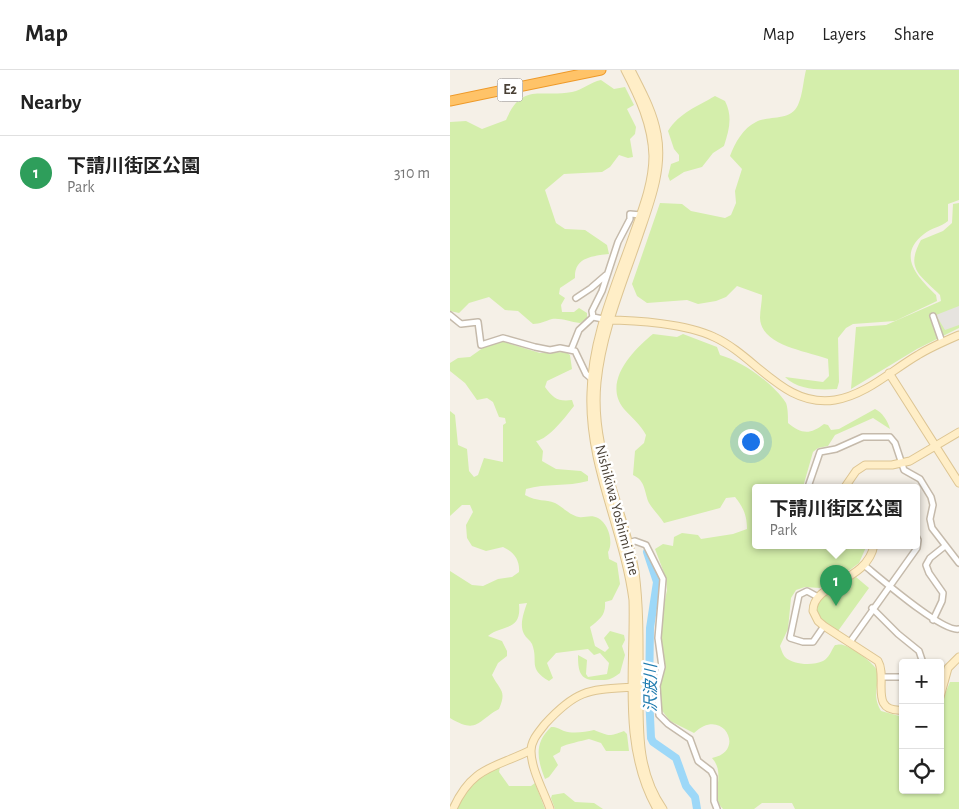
<!DOCTYPE html>
<meta charset="utf-8">
<style>
:root{--surface:#fff;--page:#f2f2f2;--text:#222;--muted:#767676;--line:#e0e0e0;--accent:#ff2914}
body{margin:0;font-family:"Alegreya Sans","Noto Sans JP",sans-serif;background:var(--page);color:var(--text)}
.controls{position:absolute;right:15px;bottom:15px;display:grid;overflow:hidden;border-radius:5px;box-shadow:0 1px 4px #0004}
.controls button{width:45px;height:45px;display:grid;place-items:center;padding:0;border:0;border-bottom:1px solid var(--line);background:var(--surface);color:var(--text);font:25px sans-serif}
.you{position:absolute;left:300px;top:371px;width:18px;height:18px;margin:-12px;border:4px solid #fff;border-radius:50%;background:#1a73e8;box-shadow:0 0 0 8px #1a73e833}
.badge{display:grid;place-items:center;width:32px;height:32px;border-radius:50%;background:var(--accent);color:#fff;font-size:16px;font-weight:700}
.pin{position:absolute;translate:-50% -41px;filter:drop-shadow(0 1px 2px #0008)}
.pin::after{content:'';position:absolute;top:26px;width:18px;height:15px;background:inherit;clip-path:polygon(0 0,100% 0,50% 100%)}
.popup{position:absolute;left:302px;top:414px;width:168px;height:65px;box-sizing:border-box;display:grid;place-content:center;border-radius:5px;background:var(--surface);filter:drop-shadow(0 1px 4px #0005);font-size:16px;white-space:nowrap;color:var(--muted)}
.popup b{font-size:19px;color:var(--text)}
.popup::after{content:'';position:absolute;left:50%;top:100%;margin-left:-10px;border:10px solid transparent;border-top-color:var(--surface)}
.list{margin:0;padding:0;list-style:none}
h2{display:flex;justify-content:space-between;align-items:center;height:65px;margin:0;padding:0 20px;font-size:21px}
h2 small{font-size:16px;font-weight:400;color:var(--muted)}
.list li{display:grid;grid-template-columns:32px 1fr auto;gap:15px;align-items:center;box-sizing:border-box;height:75px;padding:0 20px;border-top:1px solid var(--line)}
.list b{display:block;font-size:19px;white-space:nowrap}
.list p{margin:0;font-size:16px;white-space:nowrap;color:var(--muted)}
.list em{font-size:16px;font-style:normal;color:var(--muted)}
.icon{flex:none;width:28px;height:28px;fill:none;stroke:currentColor;stroke-width:2;stroke-linecap:round;stroke-linejoin:round}
.map{position:relative;flex:none;width:509px;height:739px;overflow:hidden}
header{display:flex;align-items:center;gap:30px;box-sizing:border-box;height:70px;padding:0 25px;background:var(--surface);border-bottom:1px solid var(--line)}
header strong{font-size:24px}
nav{display:flex;gap:28px;margin-inline-start:auto;font-size:18px}
main{display:flex}
aside{flex:1;background:var(--surface)}
.map>svg:first-child{display:block}
</style>
<header>
<strong>Map</strong>
<nav><a>Map</a><a>Layers</a><a>Share</a></nav>
</header>
<main>
<aside>
<h2>Nearby<small></small></h2>
<ul class="list">
<li><span class="badge" style="background:#2e9e5b">1</span><div><b>下請川街区公園</b><p>Park</p></div><em>310 m</em></li>
</ul>
</aside>
<div class="map">
<svg width="509" height="739" viewBox="0 0 509 739">
<rect width="100%" height="100%" fill="#f5f0e7"/>
<path fill="#d4eeab" d="M356,0H509V130L498,134V151C491,157 481,158 474,164C446,186 468,207 486,225L487,231L445,251L403,254L396,258L388,268L389,312L387,319C369,320 348,320 335,307L373,312L379,306L378,289C358,281 311,276 310,248C310,240 312,232 312,225L287,216L276,227L266,231L248,234L237,230L197,233L187,226L182,214L210,133L232,134L241,141L275,148L281,145L286,133L285,121L292,99L280,86C285,73 293,58 306,52C319,45 340,52 348,35C353,23 353,12 356,0Z
M151,10L164,19L175,17L184,35L177,39L186,57L185,64L180,69L183,87L178,88L169,85L160,97L152,102L114,104L95,120L106,153L115,159L135,160L157,175L159,184C143,186 124,187 125,208L110,218L109,224L115,228L111,235L112,242H124L129,238L137,243V249L130,253C120,252 112,248 102,249C95,251 90,254 83,254L68,241L55,240L39,227L19,233L9,243L0,241V52L16,51L32,59L56,50C72,12 90,28 122,22C133,20 140,12 151,10Z
M265,26L275,31C283,47 279,60 274,76L263,83L252,97L234,102L220,111L218,106L221,94L229,91V85L224,79L218,61C229,43 248,36 265,26Z
M509,133V258L467,279L401,319L406,257L436,255L491,231L490,225C470,205 455,199 471,170L493,161L502,153L503,134Z
M203,264L227,267L233,264L267,277L270,285C292,291 324,314 336,333C338,338 338,347 338,353C351,364 360,365 374,354L378,355L381,360L389,359L425,339C432,342 438,351 440,359L423,348L385,365L378,376L368,378L363,382L353,417H306V475H417L409,493L401,499L370,518L355,517L346,520L341,528L338,559L330,576C331,579 333,585 335,587C343,595 363,596 373,591C379,588 381,581 385,575C387,575 390,574 393,575C400,576 426,594 427,601C430,617 421,623 431,641L453,647V720H490V636L500,612H509V739H345L342,733H312L304,739H273C259,726 277,704 262,688C297,682 273,635 244,663L220,651L210,638L209,614L213,539L217,520L216,508L205,479L213,474L223,476L224,467L232,463L248,465L251,469L283,464L297,459C297,445 293,437 285,427L276,428L270,438L214,453C210,446 203,440 199,433C194,422 196,411 183,405L185,381L194,373L196,365C190,354 182,348 174,339C152,312 183,280 203,264Z
M51,271L90,283L116,282L120,285L122,299L97,311L95,317C103,328 108,332 122,330L124,336C116,346 99,369 86,371L93,381L92,391L106,399L131,401L138,406V411C117,417 96,413 76,419L75,425C88,432 95,429 105,433C113,437 119,445 129,447C135,448 141,444 148,448C158,453 164,472 158,482L159,489L167,493L170,514L162,530L155,532C156,545 150,549 140,557L145,576L155,582L159,578L154,568L160,561L174,565L175,570L172,576L175,585L170,603C161,610 158,610 148,610C130,611 128,602 128,585L137,590L136,604L138,607L157,604L159,593L150,583L144,585L138,579L106,583L97,593L103,608L99,611C77,598 89,592 82,574C80,570 76,568 74,564C69,555 74,542 77,533L69,534C72,562 52,554 38,566L52,571L57,581V586L48,593L42,605C50,621 57,620 49,639C28,650 28,665 0,648V501L22,515L33,516L48,509L62,507L69,502C70,490 64,482 53,477L36,481L22,476L17,468L16,455L23,442L20,435H12L0,446V341L5,345L8,375L17,379L19,401L24,407L28,405L34,388L53,392V355L56,353L55,348L49,347L43,332L37,328L27,330L15,313L0,301V293L8,288L20,287L37,275Z
M406,507L419,518L388,561C383,557 376,554 371,550C352,532 394,514 406,507Z
M101,657C107,657 109,659 114,661C123,664 135,662 144,660C160,666 158,667 174,661L177,664L179,681H156L151,673L139,669C132,671 116,674 111,677L110,682L103,686L108,695L99,707L95,709C87,689 84,673 101,657Z
M50,697L49,702L59,716H81L85,713L95,739H7C16,719 30,704 50,697Z
M114,723L125,732L144,733L153,739H105L101,728L102,725Z"/>
<path fill="#e6e3df" d="M509,236V255L495,260L486,245Z"/>
<g fill="none" stroke-linecap="round" stroke-linejoin="round">
<path stroke="#9dd8f8" stroke-width="8" d="M197,482L207,512L200,558L199,625L201,668L203,672L226,688L236,716L245,727L247,739"/>
<g stroke="#c5baab" stroke-width="8">
<path id="street" d="M126,228L141,218L156,205
M0,245L11,254L28,252L31,275L53,268L85,277L100,280L110,278L125,281L136,304L142,309
M483,246L492,272
M153,249L143,247L142,241L152,221L168,172L180,149V144L191,145
M121,280L129,260L143,247
M358,417L370,382L386,379L413,367H440L445,373L454,400L470,409L481,427L483,435L480,449L482,458L509,493
M178,473L185,471L196,475L213,509L208,568L212,597L207,616L209,645L218,654L240,669L248,691L261,701L264,707V731L267,739
M414,495C430,508 493,563 509,559
M368,527L357,521L349,525L340,568L353,572H363L374,556
M422,538L448,564L469,581L473,593
M483,550L492,531L493,523L479,503L476,495L480,488L495,476
M400,572L467,478L468,470L466,466
M431,607H453"/>
</g>
<g stroke="#ddc593" stroke-width="9">
<path id="secondary" d="M175,0C189,27 202,54 203,86C203,112 193,138 184,163C166,215 142,267 141,323C138,395 174,460 183,530C185,600 171,676 207,739
M181,0C191,20 203,41 207,64C214,99 199,135 188,168C172,215 152,262 147,312C140,382 174,436 185,502C190,540 189,579 189,617C189,660 187,702 213,739
M156,250C187,250 237,254 264,267C306,286 334,338 385,330C416,325 442,300 468,285C481,277 495,271 509,265
M439,303L509,413
M395,417L406,401L415,395H442L460,391L509,362
M424,475C417,513 363,512 363,541L368,551L374,556L428,591C438,608 418,643 453,640
M490,627L498,598L509,587
M3,739C22,696 45,698 81,680
M100,739C94,722 81,699 81,681C81,670 89,662 95,654C128,618 139,620 186,617"/>
</g>
<g stroke="#ee9928" stroke-width="11">
<path id="highway" d="M0,31L151,0"/>
</g>
<use href="#street" stroke="#fff" stroke-width="5"/>
<use href="#secondary" stroke="#ffeec7" stroke-width="7"/>
<use href="#highway" stroke="#ffc368" stroke-width="9"/>
</g>
<g text-anchor="middle" dominant-baseline="central" stroke-width="5" stroke-linejoin="round" paint-order="stroke">
<rect fill="#fff" stroke="#807972" stroke-width="1" x="47.5" y="8.5" width="25" height="23" rx="4"/>
<g font-size="14" font-weight="bold" fill="#494035">
<text x="60" y="20">E2</text>
</g>
<g font-size="15" fill="#494035" stroke="#fff">
<text transform="translate(167 440) rotate(75)">Nishikiwa Yoshimi Line</text>
</g>
<g font-size="16" font-style="italic" fill="#207caf" stroke="#fff">
<text transform="translate(201 618) rotate(-90)">沢波川</text>
</g>
</g>
</svg>
<div class="controls">
<button>+</button>
<button>−</button>
<button><svg class="icon" aria-label="locate" viewBox="0 0 24 24"><circle cx="12" cy="12" r="6"/><path d="M12 2v4M12 18v4M2 12h4M18 12h4"/></svg></button>
</div>
<div class="you"></div>
<div class="pin badge" style="left:386px;top:536px;background:#2e9e5b">1</div>
<div class="popup"><b>下請川街区公園</b>Park</div>
</div>
</main>
